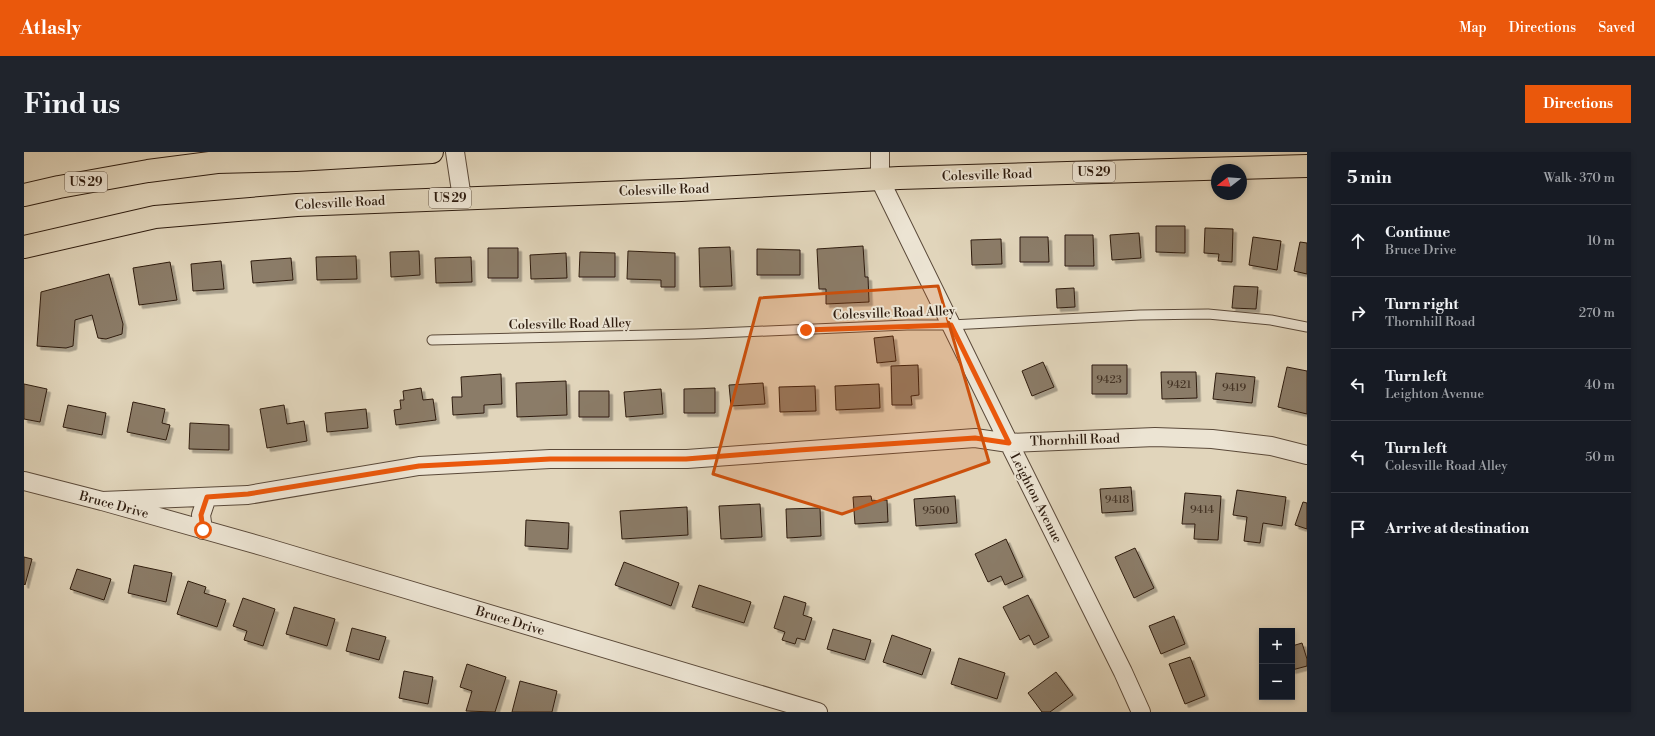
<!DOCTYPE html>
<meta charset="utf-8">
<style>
:root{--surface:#171b24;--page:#20242c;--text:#f1f3f6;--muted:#9ea1a6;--line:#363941;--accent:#ea580c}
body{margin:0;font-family:"Libre Bodoni",serif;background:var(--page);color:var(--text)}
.controls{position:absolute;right:12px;bottom:12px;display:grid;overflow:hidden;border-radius:0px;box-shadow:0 2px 6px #0003}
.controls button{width:36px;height:36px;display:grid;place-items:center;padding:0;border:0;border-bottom:1px solid var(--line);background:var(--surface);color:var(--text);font:20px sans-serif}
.compass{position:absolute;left:1187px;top:12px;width:36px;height:36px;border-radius:50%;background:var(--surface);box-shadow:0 2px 6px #0003;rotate:253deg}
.stop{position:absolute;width:12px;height:12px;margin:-9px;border:3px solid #ea580c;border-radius:50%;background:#fff}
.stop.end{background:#ea580c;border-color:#fff;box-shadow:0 1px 4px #0008}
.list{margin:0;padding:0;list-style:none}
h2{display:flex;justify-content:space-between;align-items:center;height:52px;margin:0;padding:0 16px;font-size:17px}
h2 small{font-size:13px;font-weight:400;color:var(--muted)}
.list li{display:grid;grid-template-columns:26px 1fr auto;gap:12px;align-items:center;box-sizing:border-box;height:72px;padding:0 16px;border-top:1px solid var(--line)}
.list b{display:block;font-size:15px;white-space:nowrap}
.list p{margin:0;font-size:13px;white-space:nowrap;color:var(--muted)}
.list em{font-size:13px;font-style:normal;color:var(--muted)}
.icon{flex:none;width:22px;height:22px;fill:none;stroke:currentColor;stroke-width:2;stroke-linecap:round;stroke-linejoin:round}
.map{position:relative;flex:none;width:1283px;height:560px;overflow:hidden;border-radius:0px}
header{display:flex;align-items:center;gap:24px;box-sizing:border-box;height:56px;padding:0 20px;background:var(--accent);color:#fff}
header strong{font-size:19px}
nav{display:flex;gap:22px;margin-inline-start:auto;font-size:14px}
.intro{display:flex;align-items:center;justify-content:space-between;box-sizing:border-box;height:96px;padding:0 24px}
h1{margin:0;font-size:28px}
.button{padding:10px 18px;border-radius:0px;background:var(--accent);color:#fff;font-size:14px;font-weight:700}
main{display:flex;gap:24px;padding:0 24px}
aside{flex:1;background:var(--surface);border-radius:0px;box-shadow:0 2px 6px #0003}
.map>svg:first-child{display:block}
</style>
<header>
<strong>Atlasly</strong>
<nav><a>Map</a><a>Directions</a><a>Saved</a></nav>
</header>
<div class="intro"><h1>Find us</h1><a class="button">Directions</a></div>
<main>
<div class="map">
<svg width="1283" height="560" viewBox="0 0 1283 560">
<defs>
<filter id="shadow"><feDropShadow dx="3.5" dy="3.5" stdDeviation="0" flood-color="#0004"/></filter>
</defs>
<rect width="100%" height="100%" fill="#e1d5bb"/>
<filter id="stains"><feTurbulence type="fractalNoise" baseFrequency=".005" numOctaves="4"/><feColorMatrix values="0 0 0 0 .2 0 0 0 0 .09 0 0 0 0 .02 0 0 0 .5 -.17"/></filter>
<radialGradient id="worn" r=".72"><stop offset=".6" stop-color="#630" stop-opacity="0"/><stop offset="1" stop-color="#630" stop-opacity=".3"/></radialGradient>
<path fill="#8b7c68" stroke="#2e1c0f" filter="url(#shadow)" d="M1132,74H1161V101L1132,100Z
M1181,76L1209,77L1208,110L1194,109L1195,102L1180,101Z
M1115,81L1117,106L1088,108L1086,83Z
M1041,83H1069L1070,114H1041Z
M996,85H1024L1025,110H996Z
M1229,85L1257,89L1253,118L1225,113Z
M977,87L978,112L948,113L947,88Z
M1276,90L1283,91V122L1270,119Z
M839,94L841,125H844L845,150L802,152V137H795L793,97Z
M706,95L708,134L676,135L675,96Z
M464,96H494V126H464Z
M733,97L776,98V123H733Z
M395,99L396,123L367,125L366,100Z
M604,99L651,101V135H637V128L603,127Z
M556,100L591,101V125H555Z
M542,101L543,126L507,127L506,103Z
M332,104L333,127L293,128L292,105Z
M447,105L448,130L412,131L411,106Z
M267,106L269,128L229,131L227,109Z
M197,109L200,137L169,139L167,112Z
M146,110L153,148L115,153L109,116Z
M85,122L99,172L98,182L82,187L74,186L68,163L51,168L49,194L42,196L13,194L17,140Z
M1210,134L1234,135L1232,157L1208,156Z
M1050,136L1051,155L1033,156L1032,137Z
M869,184L872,209L853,211L850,186Z
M1019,210L1030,235L1008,244L998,219Z
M894,213L895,243L887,244L888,253H868L867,214Z
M1068,213H1103V242H1068Z
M1263,215L1283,219V262L1254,255Z
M1137,220H1172L1173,246L1138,247Z
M1192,221L1231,225L1228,251L1189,247Z
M477,222L478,252L460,253V261L429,263L428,245H438L437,225Z
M542,229L543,263L493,265L492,231Z
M739,231L741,252L707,254L705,233Z
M0,232L23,237L16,270L0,267Z
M855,232L856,256L812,258L811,234Z
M791,234L792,259L756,260L755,235Z
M397,236L399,248L409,247L412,268L372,273L370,258L377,257L376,248H380L379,239Z
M691,236V261H660V237Z
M637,237L639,262L602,265L600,240Z
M555,239H585V265H555Z
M109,250L141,257L138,271L146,273L142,288L103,280Z
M44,253L82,261L78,283L39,275Z
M260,253L263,272L280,269L283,289L243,296L236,257Z
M342,257L344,276L303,280L301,261Z
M166,271L205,273V298L165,297Z
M1107,335L1109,359L1078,361L1076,337Z
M1213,338L1262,345L1258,374L1239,371L1236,391L1220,389L1223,365L1209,363Z
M1161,341L1197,344L1194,388L1170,387L1171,372H1158Z
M847,344L848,349L863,348L864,370L831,372L829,345Z
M931,344L933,371L892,374L890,347Z
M1279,350L1283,351V377L1271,373Z
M736,352L738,385L697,387L695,354Z
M663,355L664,383L598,387L596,359Z
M796,356L797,384L763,386L762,357Z
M502,368L545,371L544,397L501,394Z
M982,387L999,425L981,433L977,424L964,430L951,402Z
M1111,396L1130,436L1110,446L1091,405Z
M0,405L8,407L1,433L0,432Z
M600,410L655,431L647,454L591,433Z
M110,413L148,421L142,450L104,441Z
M53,417L87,427L80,448L46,437Z
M164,429L182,435L180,441L202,448L193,475L153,462Z
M675,433L727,450L720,471L668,455Z
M1004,443L1025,485L1010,493L1005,483L996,488L979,455Z
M760,444L782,451L779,463L788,466L781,488L773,486L771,492L758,488L761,480L750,476Z
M219,446L251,457L239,494L220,488L223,479L209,474Z
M270,455L311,467L303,494L262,482Z
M1150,464L1161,492L1137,502L1125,474Z
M328,476L362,485L355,508L322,499Z
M809,477L847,488L841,508L803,497Z
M868,483L907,497L898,523L859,510Z
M1278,491L1283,507V514L1268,518V494Z
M1166,505L1181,544L1161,552L1145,512Z
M935,506L981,521L973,547L927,532Z
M443,512L482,525L471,560L442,559L448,539L436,535Z
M380,519L409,525L404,552L375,546Z
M1032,520L1049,543L1026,560H1018L1004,541Z
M496,529L533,539L528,560H488Z"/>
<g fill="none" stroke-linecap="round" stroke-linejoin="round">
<g stroke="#5b4a3a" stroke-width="11">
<path id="service" d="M408,188L671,182L883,173H927L1116,163L1184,162L1247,168L1283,175"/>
</g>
<g stroke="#5b4a3a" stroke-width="20">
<path id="minor" d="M431,0L438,46
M856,0V28L985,291L1099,520L1117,560
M0,329L78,349L241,395L794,560
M78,349L224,343L395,314L526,307H663L951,286L985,291L1131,285L1188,287L1247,294L1283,303
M179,378L177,363L183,345"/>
</g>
<g stroke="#2e1c0f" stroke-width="24">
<path id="trunk" d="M0,43L35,35L124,19L193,10L272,8L408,0
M0,95L131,65L273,53L657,38L875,26L1283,14"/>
</g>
<use href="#service" stroke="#ece4d3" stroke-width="9"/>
<use href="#minor" stroke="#ece4d3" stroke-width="18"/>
<use href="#trunk" stroke="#e1d5bb" stroke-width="22"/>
</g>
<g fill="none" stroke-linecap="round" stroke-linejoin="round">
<path stroke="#ea580c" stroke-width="5" d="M179,378L177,363L183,345L224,342L395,314L526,307H662L775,298L951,286L985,291L927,173L782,178"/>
</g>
<path fill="#cc500c" fill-opacity="0.2" stroke="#cc500c" stroke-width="3" stroke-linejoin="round" d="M914,134L965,310L818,362L689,322L736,146Z"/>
<g text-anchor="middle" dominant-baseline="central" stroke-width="4" stroke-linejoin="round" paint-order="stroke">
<g font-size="11" fill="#453425">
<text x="1085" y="228">9423</text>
<text x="1155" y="233">9421</text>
<text x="1210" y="236">9419</text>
<text x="1093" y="348">9418</text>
<text x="1178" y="358">9414</text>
<text x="912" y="359">9500</text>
</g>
<g fill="#ece4d3" stroke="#67584a" stroke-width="1">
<rect x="1049" y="10" width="42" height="20" rx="3"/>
<rect x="41" y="20" width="42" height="20" rx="3"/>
<rect x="405" y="36" width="42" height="20" rx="3"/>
</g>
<g font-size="12" font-weight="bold" fill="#2e1c0f">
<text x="1070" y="20">US 29</text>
<text x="62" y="30">US 29</text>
<text x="426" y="46">US 29</text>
</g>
<g font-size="13" fill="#2e1c0f" stroke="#ece4d3">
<text transform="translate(963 23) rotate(-2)">Colesville Road</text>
<text transform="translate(640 38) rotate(-2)">Colesville Road</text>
<text transform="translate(316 51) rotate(-3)">Colesville Road</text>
<text transform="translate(870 161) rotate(-2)">Colesville Road Alley</text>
<text transform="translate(546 172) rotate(-1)">Colesville Road Alley</text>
<text transform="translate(1051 288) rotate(-2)">Thornhill Road</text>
<text transform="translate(1012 346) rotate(63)">Leighton Avenue</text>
<text transform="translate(90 353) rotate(15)">Bruce Drive</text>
<text transform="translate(486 469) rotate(17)">Bruce Drive</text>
</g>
</g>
<rect width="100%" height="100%" filter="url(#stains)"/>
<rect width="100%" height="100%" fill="url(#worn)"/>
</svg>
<div class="controls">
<button>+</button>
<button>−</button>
</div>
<svg class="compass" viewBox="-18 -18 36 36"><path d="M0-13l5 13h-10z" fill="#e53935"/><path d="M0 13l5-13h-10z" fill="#9ea1a6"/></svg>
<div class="stop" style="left:179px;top:378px"></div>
<div class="stop end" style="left:782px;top:178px"></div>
</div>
<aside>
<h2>5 min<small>Walk · 370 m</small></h2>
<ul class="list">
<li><svg class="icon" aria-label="ahead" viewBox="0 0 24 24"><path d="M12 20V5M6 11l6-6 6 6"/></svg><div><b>Continue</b><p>Bruce Drive</p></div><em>10 m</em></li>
<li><svg class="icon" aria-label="right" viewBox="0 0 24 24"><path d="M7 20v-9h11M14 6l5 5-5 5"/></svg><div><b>Turn right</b><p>Thornhill Road</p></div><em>270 m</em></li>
<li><svg class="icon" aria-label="left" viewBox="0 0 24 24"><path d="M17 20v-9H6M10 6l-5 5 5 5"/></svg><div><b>Turn left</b><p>Leighton Avenue</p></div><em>40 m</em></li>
<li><svg class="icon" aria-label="left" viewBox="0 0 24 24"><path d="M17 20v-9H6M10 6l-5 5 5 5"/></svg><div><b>Turn left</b><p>Colesville Road Alley</p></div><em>50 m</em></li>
<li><svg class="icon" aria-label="arrive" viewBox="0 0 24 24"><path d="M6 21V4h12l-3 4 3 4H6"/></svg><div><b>Arrive at destination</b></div></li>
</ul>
</aside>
</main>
